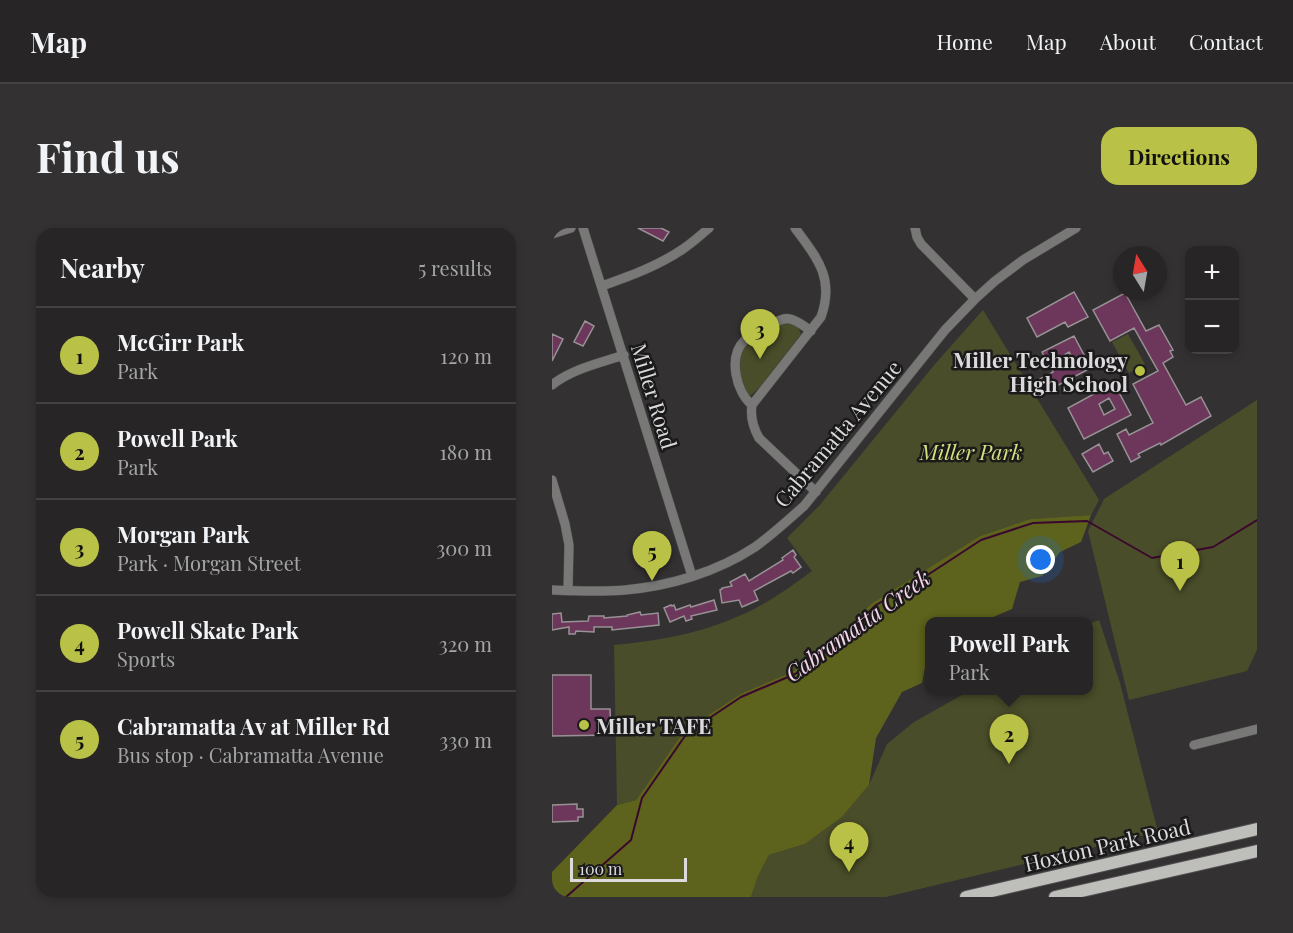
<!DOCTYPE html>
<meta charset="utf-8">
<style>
:root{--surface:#272526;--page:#333132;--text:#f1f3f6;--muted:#a4a5a7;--line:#434243;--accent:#b9c146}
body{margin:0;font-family:"Playfair Display",serif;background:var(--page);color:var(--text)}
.controls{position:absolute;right:18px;top:18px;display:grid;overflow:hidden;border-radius:12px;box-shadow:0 3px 9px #0003}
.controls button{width:54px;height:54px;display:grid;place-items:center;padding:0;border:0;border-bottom:2px solid var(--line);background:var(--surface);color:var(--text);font:30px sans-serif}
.compass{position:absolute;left:561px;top:18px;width:54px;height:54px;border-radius:50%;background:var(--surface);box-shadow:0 3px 9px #0003;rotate:349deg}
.scale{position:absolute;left:18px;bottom:15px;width:117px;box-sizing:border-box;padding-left:6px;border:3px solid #dcdadc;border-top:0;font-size:16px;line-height:21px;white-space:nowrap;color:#dcdadc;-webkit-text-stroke:4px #1b1a1b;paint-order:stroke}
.you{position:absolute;left:489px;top:332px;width:21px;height:21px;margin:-15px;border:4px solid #fff;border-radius:50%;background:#1a73e8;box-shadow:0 0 0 9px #1a73e833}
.badge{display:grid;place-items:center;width:39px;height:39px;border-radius:50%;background:var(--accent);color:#111;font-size:20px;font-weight:700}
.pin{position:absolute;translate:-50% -50px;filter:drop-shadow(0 2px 3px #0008)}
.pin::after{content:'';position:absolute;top:32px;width:21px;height:18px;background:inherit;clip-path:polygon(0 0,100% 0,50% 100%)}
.popup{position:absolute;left:373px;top:389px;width:168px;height:78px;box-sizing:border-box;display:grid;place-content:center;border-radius:12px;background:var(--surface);filter:drop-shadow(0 2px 4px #0005);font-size:20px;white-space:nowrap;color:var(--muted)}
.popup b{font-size:22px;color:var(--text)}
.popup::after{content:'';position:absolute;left:50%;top:100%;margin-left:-12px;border:12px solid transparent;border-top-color:var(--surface)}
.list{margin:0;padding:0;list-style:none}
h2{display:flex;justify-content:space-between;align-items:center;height:78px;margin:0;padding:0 24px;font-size:26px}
h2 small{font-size:20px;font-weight:400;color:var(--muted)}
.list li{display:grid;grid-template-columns:39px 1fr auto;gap:18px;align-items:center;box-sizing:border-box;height:96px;padding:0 24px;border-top:2px solid var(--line)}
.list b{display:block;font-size:22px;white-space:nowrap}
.list p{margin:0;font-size:20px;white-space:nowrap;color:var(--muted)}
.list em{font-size:20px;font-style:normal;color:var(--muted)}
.map{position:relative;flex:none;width:705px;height:669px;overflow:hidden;border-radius:18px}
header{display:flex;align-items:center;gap:36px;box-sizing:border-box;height:84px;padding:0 30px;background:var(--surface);border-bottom:2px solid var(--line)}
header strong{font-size:28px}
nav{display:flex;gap:33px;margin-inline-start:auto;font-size:21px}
.intro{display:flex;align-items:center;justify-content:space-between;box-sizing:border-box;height:144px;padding:0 36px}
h1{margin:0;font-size:42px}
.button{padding:15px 27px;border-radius:18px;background:var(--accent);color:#111;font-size:21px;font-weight:700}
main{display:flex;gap:36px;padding:0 36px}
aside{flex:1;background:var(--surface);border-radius:18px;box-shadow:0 3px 9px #0003}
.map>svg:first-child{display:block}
</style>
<header>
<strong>Map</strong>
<nav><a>Home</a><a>Map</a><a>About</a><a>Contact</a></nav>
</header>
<div class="intro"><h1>Find us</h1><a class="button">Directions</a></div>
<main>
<aside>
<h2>Nearby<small>5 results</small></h2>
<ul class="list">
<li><span class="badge">1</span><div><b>McGirr Park</b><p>Park</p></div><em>120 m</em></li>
<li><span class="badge">2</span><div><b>Powell Park</b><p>Park</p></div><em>180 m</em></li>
<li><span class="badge">3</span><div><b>Morgan Park</b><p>Park · Morgan Street</p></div><em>300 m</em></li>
<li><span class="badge">4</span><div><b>Powell Skate Park</b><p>Sports</p></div><em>320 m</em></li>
<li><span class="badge">5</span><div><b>Cabramatta Av at Miller Rd</b><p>Bus stop · Cabramatta Avenue</p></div><em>330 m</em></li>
</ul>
</aside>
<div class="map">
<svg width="705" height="669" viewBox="0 0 705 669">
<rect width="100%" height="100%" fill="#343133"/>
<path fill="#4a4d29" d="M431,82L547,272L539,287L478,291L428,308L320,375L281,413L240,444L190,465L132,503L84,572L65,577L62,417C102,413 142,407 180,391C209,380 236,361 260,343L235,310L267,278L383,136Z
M232,93L246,99L249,106L208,159L198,168C192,163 189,154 188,147C183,113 207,107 232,93Z
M576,106L593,136L577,145L560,114Z
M705,172V422L695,443L577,472L536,303L552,271Z
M547,392L568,455L606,604L334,669H199L206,648L217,627L253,616L290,589L317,557L335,516L362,494L417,463L536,462L537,396Z"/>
<path fill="#5d621c" d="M539,287L529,314L508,324L490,348L468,354L460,381L441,389L399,393L378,394L377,429L374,434L370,455L350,464L324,510L317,557L290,589L253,616L217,627L206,648L199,669H0V644L65,577L84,572L132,503L190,465L240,444L281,413L320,375L428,308L478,291Z"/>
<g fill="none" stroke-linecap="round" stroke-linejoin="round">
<path stroke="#3b082d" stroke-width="2" d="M14,669L79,612L90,570L135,505L189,469L243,446L284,416L324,377L371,350L429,312L481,295L535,293L600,330L661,319L705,292"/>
</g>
<path fill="#6d375b" stroke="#979395" stroke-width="1.5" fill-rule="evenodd" d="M86,0H109L117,4L111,13Z
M522,64L536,89L516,99L513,94L485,109L475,90Z
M573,65L594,103L607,97L621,122L618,123L621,129L611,135L634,177L649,169L659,188L609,217L608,215L586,226L588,229L579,234L565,206L574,201L577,207L601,195L581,156L606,143L582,100L558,113L541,82Z
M33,93L42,98L31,118L22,114Z
M0,106L11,111L0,133Z
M522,108L539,140L491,165L484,153L501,144L490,124ZM517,124L523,134L512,140L507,130Z
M562,155L579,187L532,211L516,180ZM557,170L563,181L552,187L547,176Z
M547,216L552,226L556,224L561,233L541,244L530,226Z
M241,322L244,327L242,329L249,339L241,345L239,343L202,363L206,372L190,379L187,372L170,375L168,362L170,361V360L180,358L178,354L193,346L197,353L231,332L230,330Z
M162,372L165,382L139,388L140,391L134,393L132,388L118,394L112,380L119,377L120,378L122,377L124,382L138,377L139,379Z
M88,384L89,387L106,385L107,397L60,402V399H42V404L24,403L23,406H17V399L0,402V386L9,385L10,394L36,393L37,388H52V390L75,388V387Z
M0,447H39V481H58L59,507L0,508Z
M25,576V581H31V589H26V593L0,594V577Z"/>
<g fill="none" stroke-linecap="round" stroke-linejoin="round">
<g stroke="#524f51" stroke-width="10">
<path id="minor" d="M31,0L140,348
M243,0C265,30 283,50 269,89L200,177C198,189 201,199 207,210L264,264
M363,0L365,9L369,16L423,71
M0,6L19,0
M50,58C78,48 106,38 131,21C140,15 149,7 157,0
M0,157C20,141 48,135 72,127
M200,177C184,164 176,129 192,113C198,106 208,102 216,98C223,95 231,89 238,91C245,92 253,99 259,103
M0,252L13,296L17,317L16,363
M0,362C24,363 49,364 73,362C118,358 165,344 203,319C220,307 236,292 252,278L393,102L423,71L443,53L471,32L524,0
M642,517L705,501"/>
</g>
<g stroke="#524f51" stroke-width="14">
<path id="major" d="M414,669L705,601
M503,669L705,623"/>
</g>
<use href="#minor" stroke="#787877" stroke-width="9"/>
<use href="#major" stroke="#bebebb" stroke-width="12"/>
</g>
<g fill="#b9c146" stroke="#1b1a1b" stroke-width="2">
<circle cx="588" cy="143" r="6"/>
<circle cx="32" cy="497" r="6"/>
</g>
<g text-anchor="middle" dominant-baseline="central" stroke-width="5" stroke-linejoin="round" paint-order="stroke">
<g font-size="21" font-weight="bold" fill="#dcdadc" stroke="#1b1a1b" text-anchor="end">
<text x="576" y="131">Miller Technology<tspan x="576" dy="24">High School</tspan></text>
<text x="44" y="497" text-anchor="start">Miller TAFE</text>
</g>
<g font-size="21" fill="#dcdadc" stroke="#1b1a1b">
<text transform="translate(103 168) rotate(73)">Miller Road</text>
<text transform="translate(285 205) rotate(-50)">Cabramatta Avenue</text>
<text transform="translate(555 616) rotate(-13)">Hoxton Park Road</text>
</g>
<g font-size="21" font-style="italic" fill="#d7df7e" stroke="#1b1a1b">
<text x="419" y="223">Miller Park</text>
</g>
<g font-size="22" font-style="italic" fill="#f9d6eb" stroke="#1b1a1b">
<text transform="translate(305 397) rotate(-36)">Cabramatta Creek</text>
</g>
</g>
</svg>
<div class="controls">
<button>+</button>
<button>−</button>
</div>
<svg class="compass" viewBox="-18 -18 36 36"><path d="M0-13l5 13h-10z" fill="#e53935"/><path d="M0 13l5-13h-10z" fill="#a4a5a7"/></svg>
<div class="scale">100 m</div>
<div class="you"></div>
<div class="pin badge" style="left:628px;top:363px">1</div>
<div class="pin badge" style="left:457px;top:536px">2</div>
<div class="popup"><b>Powell Park</b>Park</div>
<div class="pin badge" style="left:208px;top:131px">3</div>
<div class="pin badge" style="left:297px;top:644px">4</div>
<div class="pin badge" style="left:100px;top:353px">5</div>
</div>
</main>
